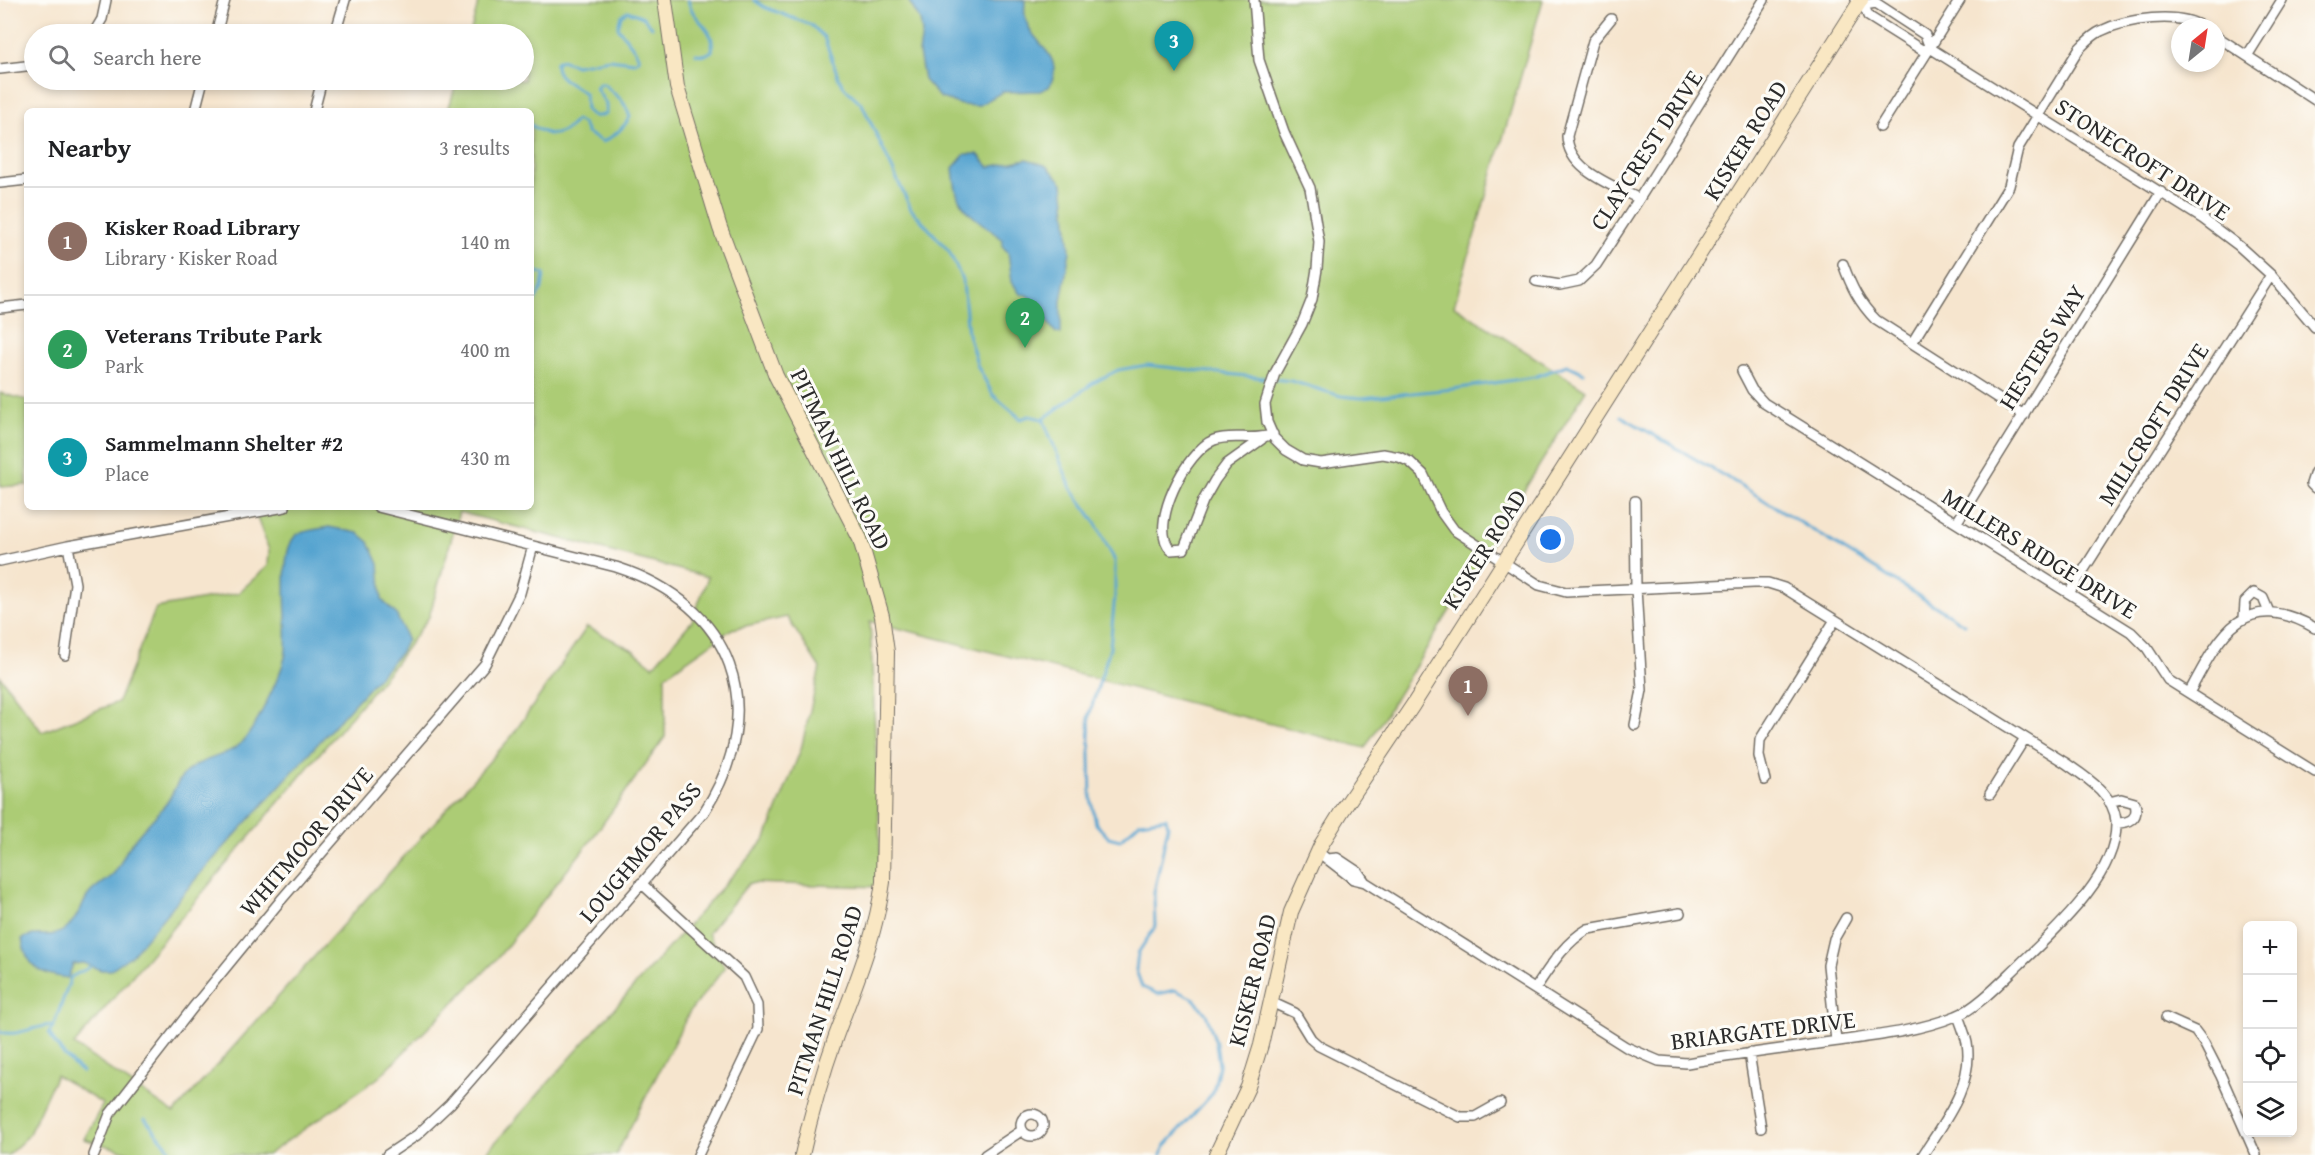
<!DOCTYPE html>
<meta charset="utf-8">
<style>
:root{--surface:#fff;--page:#f6f6f6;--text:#202124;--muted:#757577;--line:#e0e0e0;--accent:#1a73e8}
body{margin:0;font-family:"Gentium Book Plus",serif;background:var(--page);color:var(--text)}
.controls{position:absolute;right:18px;bottom:18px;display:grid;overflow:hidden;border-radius:9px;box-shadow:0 3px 9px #0003}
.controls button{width:54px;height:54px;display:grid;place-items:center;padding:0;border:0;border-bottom:2px solid var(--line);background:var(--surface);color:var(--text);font:30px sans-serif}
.compass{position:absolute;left:2171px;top:18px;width:54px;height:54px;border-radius:50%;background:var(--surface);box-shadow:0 3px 9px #0003;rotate:30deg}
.you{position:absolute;left:1551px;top:540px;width:21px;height:21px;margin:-15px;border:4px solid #fff;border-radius:50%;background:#1a73e8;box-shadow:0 0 0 9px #1a73e833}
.badge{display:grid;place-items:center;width:39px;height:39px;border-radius:50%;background:var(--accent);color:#fff;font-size:20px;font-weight:700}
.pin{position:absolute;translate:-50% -50px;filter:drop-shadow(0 2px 3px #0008)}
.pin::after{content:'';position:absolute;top:32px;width:21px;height:18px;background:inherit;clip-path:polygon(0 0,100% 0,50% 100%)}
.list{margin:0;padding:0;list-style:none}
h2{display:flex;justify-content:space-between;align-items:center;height:78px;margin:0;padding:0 24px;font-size:26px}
h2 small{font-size:20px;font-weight:400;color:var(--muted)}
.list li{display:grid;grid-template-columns:39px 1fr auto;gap:18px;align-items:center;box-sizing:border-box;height:108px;padding:0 24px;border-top:2px solid var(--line)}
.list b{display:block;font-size:22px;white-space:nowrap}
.list p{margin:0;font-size:20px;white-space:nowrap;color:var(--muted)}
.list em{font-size:20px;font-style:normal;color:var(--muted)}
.icon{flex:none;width:33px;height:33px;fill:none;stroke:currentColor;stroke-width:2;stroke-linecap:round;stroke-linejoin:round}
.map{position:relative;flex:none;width:2315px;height:1155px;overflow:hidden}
.search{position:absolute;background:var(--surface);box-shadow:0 3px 9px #0003;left:24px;top:24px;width:510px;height:66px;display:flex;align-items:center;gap:15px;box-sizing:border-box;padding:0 21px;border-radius:33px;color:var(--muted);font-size:22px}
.panel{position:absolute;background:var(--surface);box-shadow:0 3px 9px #0003;left:24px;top:108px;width:510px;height:402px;border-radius:9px}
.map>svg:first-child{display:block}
</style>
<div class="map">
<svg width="2315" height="1155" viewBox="0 0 2315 1155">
<rect width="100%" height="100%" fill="#fdfcf7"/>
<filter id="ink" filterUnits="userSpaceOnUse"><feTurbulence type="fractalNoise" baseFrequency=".0167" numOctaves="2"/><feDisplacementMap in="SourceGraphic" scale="12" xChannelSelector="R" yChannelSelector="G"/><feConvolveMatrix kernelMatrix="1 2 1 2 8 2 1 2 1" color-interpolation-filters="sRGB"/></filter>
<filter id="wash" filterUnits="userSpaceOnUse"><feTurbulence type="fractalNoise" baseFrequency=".008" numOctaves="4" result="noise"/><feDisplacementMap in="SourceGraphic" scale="24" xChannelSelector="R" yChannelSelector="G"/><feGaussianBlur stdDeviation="1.35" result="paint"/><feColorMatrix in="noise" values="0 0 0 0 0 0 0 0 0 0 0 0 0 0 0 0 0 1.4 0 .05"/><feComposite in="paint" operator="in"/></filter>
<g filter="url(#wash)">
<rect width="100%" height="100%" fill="#f6e5ce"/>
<path fill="#accc74" stroke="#6c7c50" stroke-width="1.5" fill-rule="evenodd" d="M479,0H1543L1454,306L1586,390L1365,748L870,621L882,887L749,883L708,933L725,968L690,1011L616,1155H484L766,838L801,749L820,668L787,617L732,629L665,676V737L591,840L496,960L378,1078L267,1155H138L84,1139L103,1104L56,1075L28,1136L8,1155H0V676L42,732L118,702L156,608L238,593L268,566L269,550L253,507H531V111H448L457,80H524V34H470ZM459,512L708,577L692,621L653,666L633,650L587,627L512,736L174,1113L74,1045L395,664L429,617Z
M0,393L27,400V485L0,487Z"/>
<path fill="#57a4d0" stroke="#41687e" stroke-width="1.5" d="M908,0H1025C1025,5 1024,10 1025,15C1028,44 1068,53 1049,87L1040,91L1002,92L978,106L961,105L939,97L924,80L919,53L922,34L920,20Z
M965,154H978L989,167L1027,159L1047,166L1063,183L1070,251L1061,301V334L1055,332L1028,295L1020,294L1012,282L1008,252L1002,246L1003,240C989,227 970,218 960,201C955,193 954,177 953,168Z
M329,527L358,533L369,542L379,564L382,600L396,614L407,639L400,653L199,875L132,955L110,970H101L83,963L73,964L68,978C41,975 26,967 22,939C36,930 50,940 64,930C76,921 80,909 87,897C94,886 106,882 114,873C120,867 122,857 127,850C138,833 153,820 165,805C172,796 175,786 181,778C197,755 232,760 248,735C259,719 281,675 285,657C291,631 275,547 298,534C306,530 320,529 329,527Z"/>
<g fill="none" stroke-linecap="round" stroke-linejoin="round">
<path stroke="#57a4d0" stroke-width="3" d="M688,0C692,22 716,26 712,51L705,55L696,54
M754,0L764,7L811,25L824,37L839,79L846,89L862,104L911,209L949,251L963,282L968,334L978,367L993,395L1021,419L1029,416L1043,419L1093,383L1118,370L1147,365L1291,381L1341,396L1361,398L1453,389L1534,377L1567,365L1584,373
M531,125C549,138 561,138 576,120L583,124L587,133L603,142C615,135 623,129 630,117C622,95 618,99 604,84H599L596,88L606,104V114C596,118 593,117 586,110L585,94C574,83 554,80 556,62L561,60L576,65L609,59L634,62L639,59C636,47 624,38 618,27L621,16L628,11L643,17L652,27
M531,273L535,271L544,274L542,288L531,308
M1621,416L1740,485L1964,624
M1043,419L1071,488L1094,520L1115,561V594L1110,648L1089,716L1091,799L1096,824L1108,837L1120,840L1140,822L1166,818L1168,826L1154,893L1155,927L1138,953L1136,970L1142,987L1158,994L1175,990L1194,999L1206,1014L1216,1043L1219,1065L1213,1093L1165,1146L1161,1155
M0,1032C18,1037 33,1026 53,1025
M82,1072C69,1062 56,1047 49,1032L54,1025L71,977L90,967
M145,1119L169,1148L171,1155"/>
</g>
</g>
<g filter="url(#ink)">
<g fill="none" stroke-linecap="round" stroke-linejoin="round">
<g stroke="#726c64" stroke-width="12">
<path id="street" d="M1254,0L1259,60L1284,132L1310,188L1319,242L1317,269L1312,299L1302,324L1275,373L1265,404L1267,422L1274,438L1286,450L1303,460L1321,463L1383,454L1399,457L1410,462L1423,474L1441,512L1454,530L1539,585L1566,592L1754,583H1768L1784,588L2064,762C2084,776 2115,794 2116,822C2118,875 2054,931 2019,965C2003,980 1976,1009 1956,1016C1916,1032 1873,1036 1831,1042C1783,1049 1735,1055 1687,1063L1659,1061L1626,1047L1365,882L1353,879L1318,852
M1856,0L1864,5L1868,16L1922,50L1930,48L2203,219L2239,246L2271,275L2315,327
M1864,5L1876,3L1925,35L1930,48
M1611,19L1593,41L1567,136C1568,171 1613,185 1639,199
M93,34L102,19L106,0
M216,34L225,0
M335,34L345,0
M2216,36L2315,100
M2247,56L2282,0
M0,69L34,65
M195,111L203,80
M314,111L322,80
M1880,127L1960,0
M0,183L27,180
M1843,264C1851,286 1859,303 1876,320L2024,415
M1536,281L1560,285L1579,281L1596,265L1639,199L1764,0
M0,308L27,305
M1912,343L2009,186L2018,148L2079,49C2086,42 2092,35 2101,31C2125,19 2179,11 2202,27
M1742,371L1752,390L1764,403L2131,632L2147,648L2168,680L2315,772
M1262,439L1227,464L1215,480L1203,501L1184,549L1171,550C1147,526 1187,450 1214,440C1233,433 1254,442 1273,434
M2315,472L2311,484L2315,488
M378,507L616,567C734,605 771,708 704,812L450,1104L417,1135L387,1155
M1957,522L2161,192
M0,561L68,546L285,507
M2069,593L2271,275
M2244,618L2245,602L2254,593L2263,598L2269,612
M65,655L75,584L68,546
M2189,693C2220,635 2243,587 2315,628
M1635,725L1642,690L1636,588L1635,501
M1765,780L1759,756L1760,740L1835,620
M1990,794L2025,738
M2109,802L2121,799L2135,803C2139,819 2130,823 2116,823
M1328,859L1337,858L1358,872L1365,882
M641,883L744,977L757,1005L758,1029L698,1155
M1535,989C1550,967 1564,943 1588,929L1680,913
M1271,1002L1295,1013L1311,1039L1319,1046L1460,1117H1475L1500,1103
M2166,1018L2195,1031L2204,1043L2221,1076L2256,1155
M1836,1041L1828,965L1834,939L1846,918
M1749,1053L1761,1128
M1021 1125a11 11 0 1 1 22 0a11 11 0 1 1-22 0Z
M94,1155L110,1114L195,1005L281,900L485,664L520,593L533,546
M985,1155L1021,1131
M1923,1155C1944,1122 1974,1085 1967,1043C1965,1034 1961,1024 1958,1016"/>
</g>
<g stroke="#726c64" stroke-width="16">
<path id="secondary" d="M665,0L677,87L720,228L776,376L860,539L882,616L887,652L883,882C876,936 855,985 836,1036C822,1075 811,1114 802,1155
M1216,1155L1248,1087L1261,1045L1291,912L1321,845L1342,811L1413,705L1861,0"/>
</g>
<use href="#street" stroke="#fff" stroke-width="9"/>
<use href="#secondary" stroke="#f9e7c3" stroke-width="14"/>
</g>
</g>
<g text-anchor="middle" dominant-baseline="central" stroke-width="6" stroke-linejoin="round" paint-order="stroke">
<g font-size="24" fill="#2b2b2b" stroke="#fdfcf7">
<text transform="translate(1745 140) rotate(-58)">KISKER ROAD</text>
<text transform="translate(1646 150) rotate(-57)">CLAYCREST DRIVE</text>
<text transform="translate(2143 159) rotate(33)">STONECROFT DRIVE</text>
<text transform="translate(2042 347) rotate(-58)">HESTERS WAY</text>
<text transform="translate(2153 424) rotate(-58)">MILLCROFT DRIVE</text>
<text transform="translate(841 459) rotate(64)">PITMAN HILL ROAD</text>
<text transform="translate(1484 549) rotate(-58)">KISKER ROAD</text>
<text transform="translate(2040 553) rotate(32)">MILLERS RIDGE DRIVE</text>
<text transform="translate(306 841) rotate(-49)">WHITMOOR DRIVE</text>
<text transform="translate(640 852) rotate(-50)">LOUGHMOR PASS</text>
<text transform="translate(1252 980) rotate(-76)">KISKER ROAD</text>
<text transform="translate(824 1000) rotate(-72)">PITMAN HILL ROAD</text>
<text transform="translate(1763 1030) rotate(-7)">BRIARGATE DRIVE</text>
</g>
</g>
</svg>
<div class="controls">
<button>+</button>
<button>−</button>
<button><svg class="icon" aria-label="locate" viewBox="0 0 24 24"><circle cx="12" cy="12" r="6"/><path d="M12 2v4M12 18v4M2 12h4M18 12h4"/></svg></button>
<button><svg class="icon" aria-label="layers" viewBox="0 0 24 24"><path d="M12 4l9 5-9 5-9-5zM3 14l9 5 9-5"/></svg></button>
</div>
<svg class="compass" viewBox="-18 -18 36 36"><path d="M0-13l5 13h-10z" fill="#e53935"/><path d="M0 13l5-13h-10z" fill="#757577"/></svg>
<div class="you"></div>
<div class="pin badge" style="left:1468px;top:716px;background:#8d6e63">1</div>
<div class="pin badge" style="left:1025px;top:348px;background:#2e9e5b">2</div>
<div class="pin badge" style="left:1174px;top:71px;background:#0f9aa8">3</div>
<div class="search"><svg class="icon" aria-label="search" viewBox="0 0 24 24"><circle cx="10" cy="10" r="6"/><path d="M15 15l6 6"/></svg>Search here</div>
<section class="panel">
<h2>Nearby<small>3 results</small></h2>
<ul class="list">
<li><span class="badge" style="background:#8d6e63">1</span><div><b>Kisker Road Library</b><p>Library · Kisker Road</p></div><em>140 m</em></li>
<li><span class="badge" style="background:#2e9e5b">2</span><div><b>Veterans Tribute Park</b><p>Park</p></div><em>400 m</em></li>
<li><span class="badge" style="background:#0f9aa8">3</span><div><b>Sammelmann Shelter #2</b><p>Place</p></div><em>430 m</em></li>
</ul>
</section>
</div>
